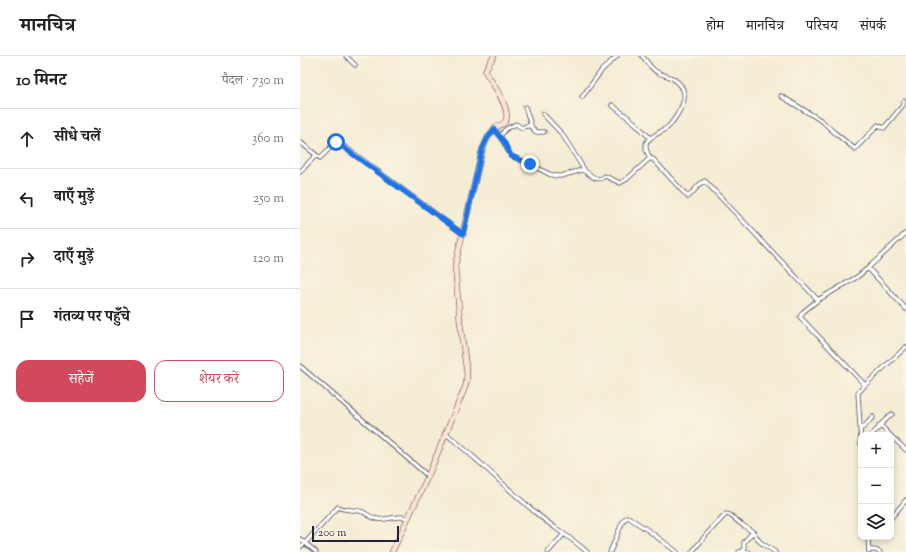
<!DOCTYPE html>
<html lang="hi">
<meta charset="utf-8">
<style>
:root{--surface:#fff;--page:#f6f6f6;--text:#202124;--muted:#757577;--line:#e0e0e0;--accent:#d1495b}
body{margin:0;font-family:"Sorts Mill Goudy","Noto Serif Devanagari",serif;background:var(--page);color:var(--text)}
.controls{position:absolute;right:12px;bottom:12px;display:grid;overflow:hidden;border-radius:8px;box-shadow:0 2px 6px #0003}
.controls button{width:36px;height:36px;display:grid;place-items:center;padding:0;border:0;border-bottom:1px solid var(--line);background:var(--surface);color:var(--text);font:20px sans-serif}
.scale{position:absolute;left:12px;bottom:10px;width:87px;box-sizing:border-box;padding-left:4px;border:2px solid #22223b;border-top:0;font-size:11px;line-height:14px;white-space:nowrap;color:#22223b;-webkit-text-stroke:3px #fcf5e5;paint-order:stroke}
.stop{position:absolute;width:12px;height:12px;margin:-9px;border:3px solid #1a73e8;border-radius:50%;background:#fff}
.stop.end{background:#1a73e8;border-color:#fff;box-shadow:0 1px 4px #0008}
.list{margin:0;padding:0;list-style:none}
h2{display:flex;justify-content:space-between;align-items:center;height:52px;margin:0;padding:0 16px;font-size:17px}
h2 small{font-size:13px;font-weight:400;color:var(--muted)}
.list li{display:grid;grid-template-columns:26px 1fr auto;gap:12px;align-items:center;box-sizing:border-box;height:60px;padding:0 16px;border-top:1px solid var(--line)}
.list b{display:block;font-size:15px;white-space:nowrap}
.list em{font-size:13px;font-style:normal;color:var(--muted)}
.actions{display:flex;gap:8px;padding:12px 16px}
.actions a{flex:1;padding:9px 0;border:1px solid var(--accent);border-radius:12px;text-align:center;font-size:14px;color:var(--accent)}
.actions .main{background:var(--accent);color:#fff}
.icon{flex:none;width:22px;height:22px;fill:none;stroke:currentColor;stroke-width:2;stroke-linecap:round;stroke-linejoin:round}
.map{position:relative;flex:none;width:606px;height:496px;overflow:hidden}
header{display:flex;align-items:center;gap:24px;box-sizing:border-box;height:56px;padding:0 20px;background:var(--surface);border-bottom:1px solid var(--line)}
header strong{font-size:19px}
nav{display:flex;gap:22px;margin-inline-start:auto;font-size:14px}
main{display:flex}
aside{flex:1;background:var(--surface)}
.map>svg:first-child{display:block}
</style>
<header>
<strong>मानचित्र</strong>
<nav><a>होम</a><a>मानचित्र</a><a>परिचय</a><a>संपर्क</a></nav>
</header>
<main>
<aside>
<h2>10 मिनट<small>पैदल · 730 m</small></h2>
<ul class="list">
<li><svg class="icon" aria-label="ahead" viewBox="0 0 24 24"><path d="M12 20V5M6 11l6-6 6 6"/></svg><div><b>सीधे चलें</b></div><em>360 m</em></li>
<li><svg class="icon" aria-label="left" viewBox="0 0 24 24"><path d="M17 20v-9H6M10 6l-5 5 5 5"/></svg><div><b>बाएँ मुड़ें</b></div><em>250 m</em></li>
<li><svg class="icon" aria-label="right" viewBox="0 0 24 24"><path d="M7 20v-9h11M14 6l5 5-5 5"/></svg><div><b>दाएँ मुड़ें</b></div><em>120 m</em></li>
<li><svg class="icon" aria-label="arrive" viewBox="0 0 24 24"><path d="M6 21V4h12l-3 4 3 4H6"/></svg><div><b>गंतव्य पर पहुँचे</b></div></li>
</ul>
<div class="actions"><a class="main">सहेजें</a><a>शेयर करें</a></div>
</aside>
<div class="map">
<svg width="606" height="496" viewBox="0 0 606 496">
<rect width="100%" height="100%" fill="#fcf5e5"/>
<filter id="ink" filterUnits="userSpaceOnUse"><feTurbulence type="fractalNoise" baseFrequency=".025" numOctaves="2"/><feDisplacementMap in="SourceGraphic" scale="8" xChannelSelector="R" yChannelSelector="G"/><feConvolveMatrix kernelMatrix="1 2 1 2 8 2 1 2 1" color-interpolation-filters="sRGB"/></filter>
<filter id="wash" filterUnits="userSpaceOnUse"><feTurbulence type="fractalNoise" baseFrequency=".012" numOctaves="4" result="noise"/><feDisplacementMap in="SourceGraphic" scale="16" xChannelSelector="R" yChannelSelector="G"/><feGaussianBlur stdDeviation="0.9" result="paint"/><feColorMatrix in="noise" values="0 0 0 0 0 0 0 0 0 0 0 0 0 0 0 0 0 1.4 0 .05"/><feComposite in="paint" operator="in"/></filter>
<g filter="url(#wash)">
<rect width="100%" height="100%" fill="#f4ecd3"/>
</g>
<g filter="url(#ink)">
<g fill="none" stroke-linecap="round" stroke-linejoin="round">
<g stroke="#424052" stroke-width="5">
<path id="street" d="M46,0L55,9
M342,0C347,5 351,13 357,16C361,19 367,19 372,22C394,35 382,53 370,69C363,77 351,78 346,87V93L350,103
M481,40L522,65L535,77L555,93L578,69L584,72L603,49L604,45
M282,41L302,14L317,0
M312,49L335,67L350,82
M225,51L232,72L236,76H244
M243,58L262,78L285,115
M194,73L200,80L211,100L230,108L249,118L256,120H261L282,114C291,117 296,128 305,120L320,127L327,123L349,103H353L388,141L401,127L405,125L518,244L557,221L568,212L606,253
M200,80L206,73L216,68L222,72L226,70H231
M0,86L20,102L37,85L163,178
M0,116L16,99
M568,212L606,177
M518,244L503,256L500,261L565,329
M0,310L128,420
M579,370L592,358
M561,372L564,371L573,361
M145,377C177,402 205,431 236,457C252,471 271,481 287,496
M571,379L581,370L590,379
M591,380L606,394
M561,388L558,337L565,329L606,291
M591,462L606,444
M568,481L569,496
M0,483L5,487L38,451C45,455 55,453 63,456C67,458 72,462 77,463C88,465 97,458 108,462
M0,491L5,487L16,496
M569,494H575L580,496
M444,495V486L453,476L460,486L475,496
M248,496L264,478
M310,496L323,465L326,462L328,461L349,475L377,496
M392,496L406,479L426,458L430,459L441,468L453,476
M439,496L443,495L449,496"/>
</g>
<g stroke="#424052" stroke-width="6">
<path id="secondary" d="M92,496L128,420L166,329L167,319L160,266L155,210L182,95C185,87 188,78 194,73C197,70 202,69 205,66C213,55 191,25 185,15L187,11L194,0"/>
</g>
<use href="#street" stroke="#fff" stroke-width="3.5"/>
<use href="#secondary" stroke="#fee3d2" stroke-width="5"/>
</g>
</g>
<g fill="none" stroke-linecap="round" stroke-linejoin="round" filter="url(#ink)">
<path stroke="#1a73e8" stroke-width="5" d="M36,86L163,178L182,94L187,83L194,73L204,86L211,100L230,108"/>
</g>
</svg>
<div class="controls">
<button>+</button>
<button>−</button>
<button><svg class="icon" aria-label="layers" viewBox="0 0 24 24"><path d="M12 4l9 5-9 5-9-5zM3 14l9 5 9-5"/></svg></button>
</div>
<div class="scale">200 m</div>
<div class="stop" style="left:36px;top:86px"></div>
<div class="stop end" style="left:230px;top:108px"></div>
</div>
</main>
